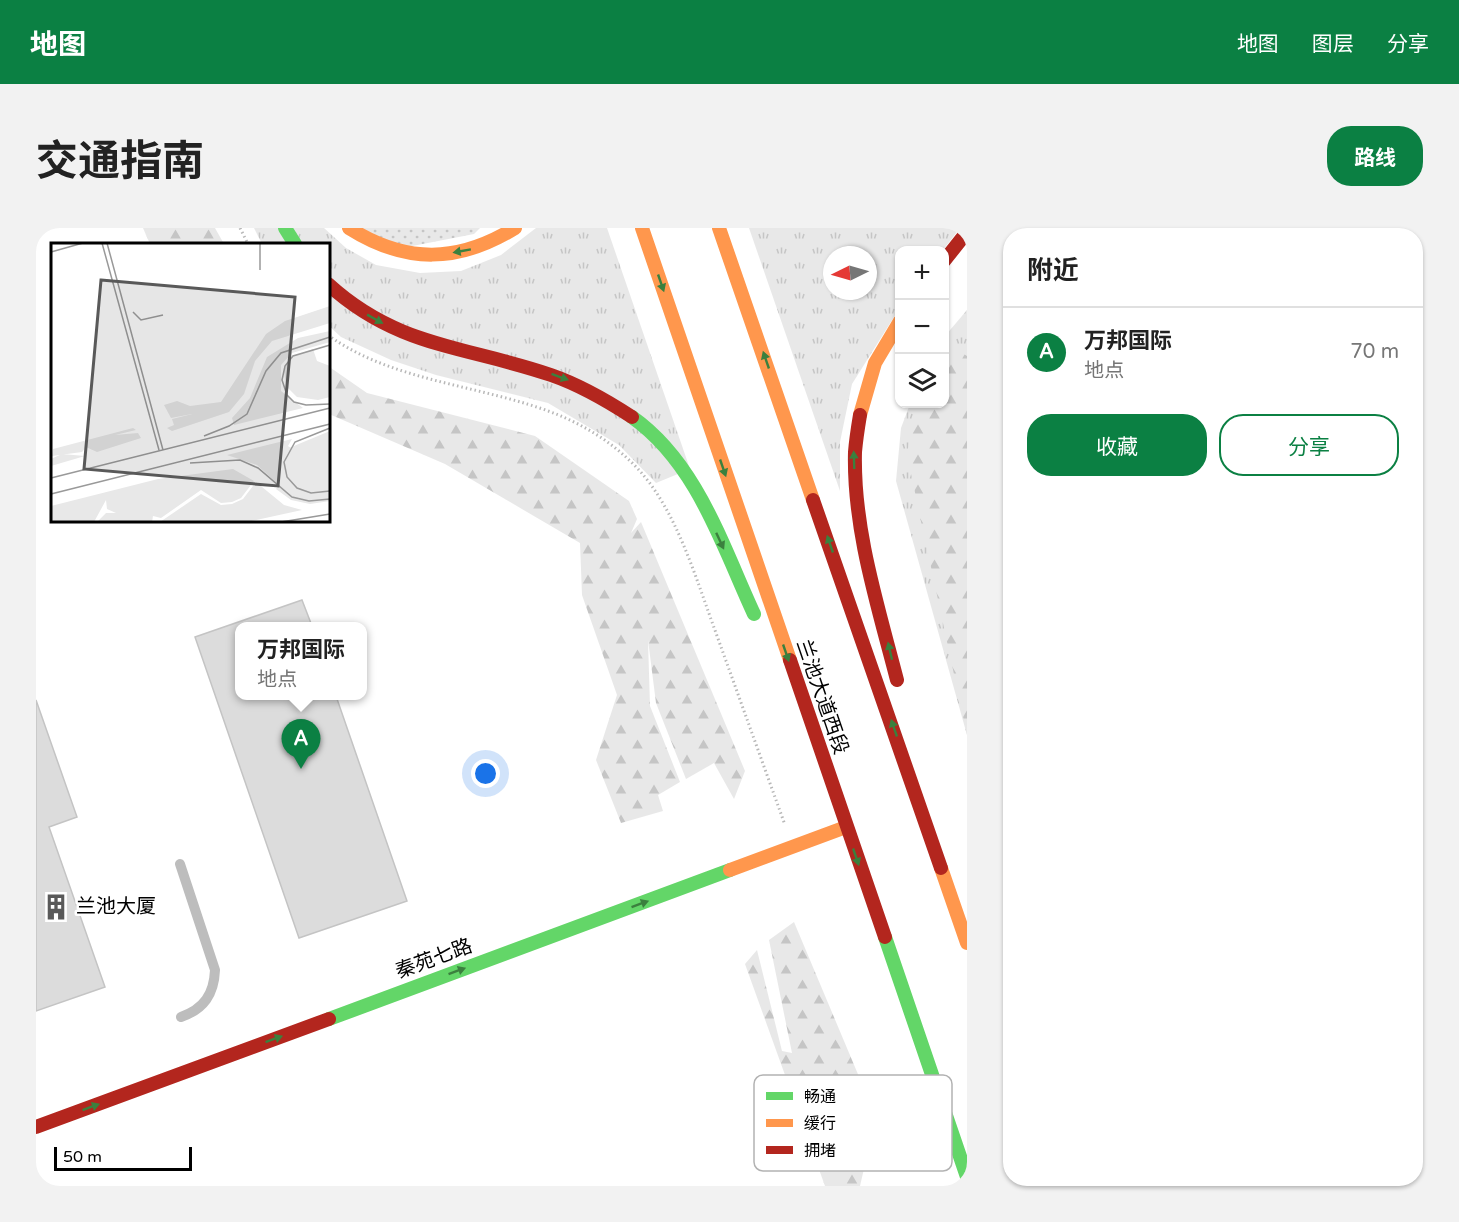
<!DOCTYPE html>
<html lang="zh">
<meta charset="utf-8">
<style>
:root{--surface:#fff;--page:#f2f2f2;--text:#222;--muted:#767676;--line:#e0e0e0;--accent:#0b8043}
body{margin:0;font-family:"Varela Round","Noto Sans SC",sans-serif;background:var(--page);color:var(--text)}
.controls{position:absolute;right:18px;top:18px;display:grid;overflow:hidden;border-radius:12px;box-shadow:0 2px 4px #0004}
.controls button{width:54px;height:54px;display:grid;place-items:center;padding:0;border:0;border-bottom:2px solid var(--line);background:var(--surface);color:var(--text);font:30px sans-serif}
.compass{position:absolute;left:787px;top:18px;width:54px;height:54px;border-radius:50%;background:var(--surface);box-shadow:0 2px 4px #0004;rotate:265deg}
.scale{position:absolute;left:18px;bottom:15px;width:138px;box-sizing:border-box;padding-left:6px;border:3px solid #000;border-top:0;font-size:16px;line-height:21px;white-space:nowrap;color:#000;-webkit-text-stroke:4px #fff;paint-order:stroke}
.you{position:absolute;left:450px;top:546px;width:21px;height:21px;margin:-15px;border:4px solid #fff;border-radius:50%;background:#1a73e8;box-shadow:0 0 0 9px #1a73e833}
.badge{display:grid;place-items:center;width:39px;height:39px;border-radius:50%;background:var(--accent);color:#fff;font-size:20px;font-weight:700}
.pin{position:absolute;translate:-50% -50px;filter:drop-shadow(0 2px 3px #0008)}
.pin::after{content:'';position:absolute;top:32px;width:21px;height:18px;background:inherit;clip-path:polygon(0 0,100% 0,50% 100%)}
.popup{position:absolute;left:199px;top:394px;width:132px;height:78px;box-sizing:border-box;display:grid;place-content:center;border-radius:12px;background:var(--surface);filter:drop-shadow(0 2px 4px #0005);font-size:20px;white-space:nowrap;color:var(--muted)}
.popup b{font-size:22px;color:var(--text)}
.popup::after{content:'';position:absolute;left:50%;top:100%;margin-left:-12px;border:12px solid transparent;border-top-color:var(--surface)}
.list{margin:0;padding:0;list-style:none}
h2{display:flex;justify-content:space-between;align-items:center;height:78px;margin:0;padding:0 24px;font-size:26px}
h2 small{font-size:20px;font-weight:400;color:var(--muted)}
.list li{display:grid;grid-template-columns:39px 1fr auto;gap:18px;align-items:center;box-sizing:border-box;height:90px;padding:0 24px;border-top:2px solid var(--line)}
.list b{display:block;font-size:22px;white-space:nowrap}
.list p{margin:0;font-size:20px;white-space:nowrap;color:var(--muted)}
.list em{font-size:20px;font-style:normal;color:var(--muted)}
.actions{display:flex;gap:12px;padding:18px 24px}
.actions a{flex:1;padding:14px 0;border:2px solid var(--accent);border-radius:24px;text-align:center;font-size:21px;color:var(--accent)}
.actions .main{background:var(--accent);color:#fff}
.icon{flex:none;width:33px;height:33px;fill:none;stroke:currentColor;stroke-width:2;stroke-linecap:round;stroke-linejoin:round}
.map{position:relative;flex:none;width:931px;height:958px;overflow:hidden;border-radius:24px}
header{display:flex;align-items:center;gap:36px;box-sizing:border-box;height:84px;padding:0 30px;background:var(--accent);color:#fff}
header strong{font-size:28px}
nav{display:flex;gap:33px;margin-inline-start:auto;font-size:21px}
.intro{display:flex;align-items:center;justify-content:space-between;box-sizing:border-box;height:144px;padding:0 36px}
h1{margin:0;font-size:42px}
.button{padding:15px 27px;border-radius:24px;background:var(--accent);color:#fff;font-size:21px;font-weight:700}
main{display:flex;gap:36px;padding:0 36px}
aside{flex:1;background:var(--surface);border-radius:24px;box-shadow:0 2px 4px #0004}
.map>svg:first-child{display:block}
</style>
<header>
<strong>地图</strong>
<nav><a>地图</a><a>图层</a><a>分享</a></nav>
</header>
<div class="intro"><h1>交通指南</h1><a class="button">路线</a></div>
<main>
<div class="map">
<svg width="931" height="958" viewBox="0 0 931 958">
<defs>
<pattern id="grass-tufts" width="24" height="20" patternUnits="userSpaceOnUse" patternTransform="scale(1.5)"><rect width="24" height="20" fill="#e8e8e8"/><path d="M3 7l-1-3M5 7V3M7 7l1-3M15 17l-1-3M17 17v-4M19 17l1-3" fill="none" stroke="#c5c5c5"/></pattern>
<pattern id="forest-firs" width="22" height="20" patternUnits="userSpaceOnUse" patternTransform="scale(1.5)"><rect width="22" height="20" fill="#e8e8e8"/><path d="M5 1l3.5 6h-7zM16 11l3.5 6h-7z" fill="#c5c5c5"/></pattern>
<pattern id="garden-dots" width="8" height="8" patternUnits="userSpaceOnUse" patternTransform="scale(1.5)"><rect width="8" height="8" fill="#e8e8e8"/><path d="M2 2h.1M6 6h.1" fill="none" stroke="#c5c5c5" stroke-width="1.8" stroke-linecap="round"/></pattern>
</defs>
<rect width="100%" height="100%" fill="#fff"/>
<path fill="url(#grass-tufts)" fill-rule="evenodd" d="M218,0H288L310,20L340,37L384,45L425,43L465,27L500,0H571L654,241L620,255L583,217L512,175L400,147L355,132L305,109L293,98L292,16H226Z
M713,0H924L907,22H864L863,81L816,156L804,214V263ZM796,27H832V63H796Z
M931,82V507L860,253L865,200L874,176H908L909,108Z"/>
<path fill="url(#forest-firs)" d="M107,0H179L188,16H114Z
M918,120L931,128V507L871,227L878,185L884,176H908L909,135Z
M292,138L331,165L499,208L593,273L601,291L595,305L605,294L709,543L698,571L678,535L650,551L620,475L612,412L614,478L644,554L622,567L627,583L585,595L560,532L581,467L546,367L544,315L409,236L293,186Z
M758,694L845,901L833,919L824,958H789L709,736L721,722L746,823L756,825L733,712Z"/>
<path fill="url(#garden-dots)" d="M312,0H444L438,6L361,21Z"/>
<path fill="#dcdcdc" stroke="#c4c4c4" stroke-width="1.5" d="M266,372L276,398H204V468H300L371,673L263,710L159,409Z
M0,472L41,589L13,599L69,759L0,783Z"/>
<g fill="none" stroke-linecap="round" stroke-linejoin="round">
<path stroke="#b8b8b8" stroke-width="3" stroke-dasharray="1.5 3" stroke-linecap="butt" d="M204,0L212,16
M292,107C356,154 447,157 520,186C550,198 579,216 602,241C641,283 660,351 680,405C703,469 726,533 749,597"/>
<path stroke="#bdbdbd" stroke-width="10" d="M144,636L179,742C178,766 168,781 145,789"/>
<path stroke="#63d668" stroke-width="14" d="M249,0L259,16
M596,189C661,235 686,317 718,386
M849,709L931,949
M293,791L694,642"/>
<path stroke="#ff974d" stroke-width="14" d="M313,0C370,36 422,35 479,0
M606,0L754,432
M683,0L777,272
M824,187L839,135L864,93
M905,640L931,715
M694,642L810,599"/>
<path stroke="#b3261e" stroke-width="14" d="M908,33L931,4
M292,56C362,120 431,118 515,147C544,157 570,172 596,189
M824,187C822,199 820,212 819,224C817,301 842,378 861,452
M777,272L905,640
M754,432L849,709
M0,899L293,791"/>
</g>
<defs><path id="oneway-solid" d="M-6-.8H1V-3.2L6.5 0L1 3.2V.8H-6Z" transform="scale(1.5)"/></defs>
<g fill="#3b803e">
<use href="#oneway-solid" transform="translate(426 23) rotate(170)"/>
<use href="#oneway-solid" transform="translate(625 55) rotate(71)"/>
<use href="#oneway-solid" transform="translate(339 91) rotate(29)"/>
<use href="#oneway-solid" transform="translate(730 132) rotate(-109)"/>
<use href="#oneway-solid" transform="translate(524 149) rotate(20)"/>
<use href="#oneway-solid" transform="translate(818 232) rotate(-92)"/>
<use href="#oneway-solid" transform="translate(687 240) rotate(71)"/>
<use href="#oneway-solid" transform="translate(684 313) rotate(65)"/>
<use href="#oneway-solid" transform="translate(794 316) rotate(-109)"/>
<use href="#oneway-solid" transform="translate(854 423) rotate(-103)"/>
<use href="#oneway-solid" transform="translate(750 425) rotate(71)"/>
<use href="#oneway-solid" transform="translate(858 500) rotate(-109)"/>
<use href="#oneway-solid" transform="translate(820 629) rotate(71)"/>
<use href="#oneway-solid" transform="translate(604 676) rotate(-20)"/>
<use href="#oneway-solid" transform="translate(421 743) rotate(-20)"/>
<use href="#oneway-solid" transform="translate(238 811) rotate(-20)"/>
<use href="#oneway-solid" transform="translate(55 879) rotate(-20)"/>
</g>
<defs>
<g id="building-bare" transform="scale(2.07)"><path d="M-4-6H4V6H1V3H-1V6H-4ZM-2.5-4.3h1.7v1.8h-1.7ZM.8-4.3h1.7v1.8H.8ZM-2.5-1h1.7V.8h-1.7ZM.8-1h1.7V.8H.8Z" fill="#595959" stroke="#fff" stroke-width="2.5" paint-order="stroke"/></g>
</defs>
<g fill-rule="evenodd">
<use href="#building-bare" x="20" y="679"/>
</g>
<g text-anchor="middle" dominant-baseline="central" stroke-width="5" stroke-linejoin="round" paint-order="stroke">
<g font-size="20" fill="#000" stroke="#fff">
<text transform="translate(786 469) rotate(71)">兰池大道西段</text>
<text transform="translate(398 731) rotate(-20)">秦苑七路</text>
</g>
<g font-size="20" fill="#000" stroke="#fff" text-anchor="start">
<text x="40" y="679">兰池大厦</text>
</g>
</g>
<g transform="translate(15 15)">
<rect width="279" height="279" fill="#fff"/>
<path d="M279,88V99L241,110L230,122V148L252,165L183,182L181,175L199,155L216,114L247,95ZM279,190V258L259,261L240,257L225,246L228,242L206,222L176,212L241,196L237,203L241,206Z" fill="#e8e8e8"/>
<path d="M279,63V80L221,98L204,118L193,151L178,169L121,188L116,185L123,182L121,176L141,171L120,175L113,162L126,158L139,163L170,159L215,91L234,78ZM82,185L85,187L64,192L87,190L90,195L46,209L35,204L31,209L1,213L2,206ZM11,211L34,213L0,223V216ZM182,226L203,238L190,255L181,259L170,260L150,247L110,275L102,273L101,279H46L55,270H65L56,266L55,257L43,279H0V263L107,236ZM205,239L233,262L251,267L196,279H109L150,251L170,262L181,261L192,256Z" fill="#e8e8e8"/>
<path d="M262,106L266,118L279,123V154L267,157L246,154L235,143L233,127L240,114ZM279,188V237L261,242L250,239L238,227V205Z" fill="#e8e8e8"/>
<path fill="none" stroke="#999" stroke-width="1.5" d="M51,0L108,207M56,0L112,207M0,9L32,0M209,27V0M82,69L90,77L112,72M279,102L242,113L234,123L231,137L236,152L243,159L255,162L279,161M279,185L244,199L233,219L236,234L246,245L260,250L279,248M153,193L178,183L196,171L215,128L230,110L279,94M139,220L189,217L207,225L241,254L258,258L279,256M0,235L279,165M0,251L279,181M230,279L279,271"/>
<path fill="#595959" fill-opacity="0.15" stroke="#595959" stroke-width="3" d="M50,37L244,54L227,243L33,226Z"/>
<rect width="279" height="279" fill="none" stroke="#000" stroke-width="3"/>
</g>
<rect x="718" y="847" width="198" height="96" rx="9" fill="#fff" stroke="#b2b2b2" stroke-width="1.5"/>
<rect x="730" y="864" width="27" height="8" fill="#63d668"/>
<rect x="730" y="891" width="27" height="8" fill="#ff974d"/>
<rect x="730" y="918" width="27" height="8" fill="#b3261e"/>
<g font-size="16" fill="#000">
<text x="768" y="874">畅通</text>
<text x="768" y="901">缓行</text>
<text x="768" y="928">拥堵</text>
</g>
</svg>
<div class="controls">
<button>+</button>
<button>−</button>
<button><svg class="icon" aria-label="layers" viewBox="0 0 24 24"><path d="M12 4l9 5-9 5-9-5zM3 14l9 5 9-5"/></svg></button>
</div>
<svg class="compass" viewBox="-18 -18 36 36"><path d="M0-13l5 13h-10z" fill="#e53935"/><path d="M0 13l5-13h-10z" fill="#767676"/></svg>
<div class="scale">50 m</div>
<div class="you"></div>
<div class="pin badge" style="left:265px;top:541px">A</div>
<div class="popup"><b>万邦国际</b>地点</div>
</div>
<aside>
<h2>附近<small></small></h2>
<ul class="list">
<li><span class="badge">A</span><div><b>万邦国际</b><p>地点</p></div><em>70 m</em></li>
</ul>
<div class="actions"><a class="main">收藏</a><a>分享</a></div>
</aside>
</main>
